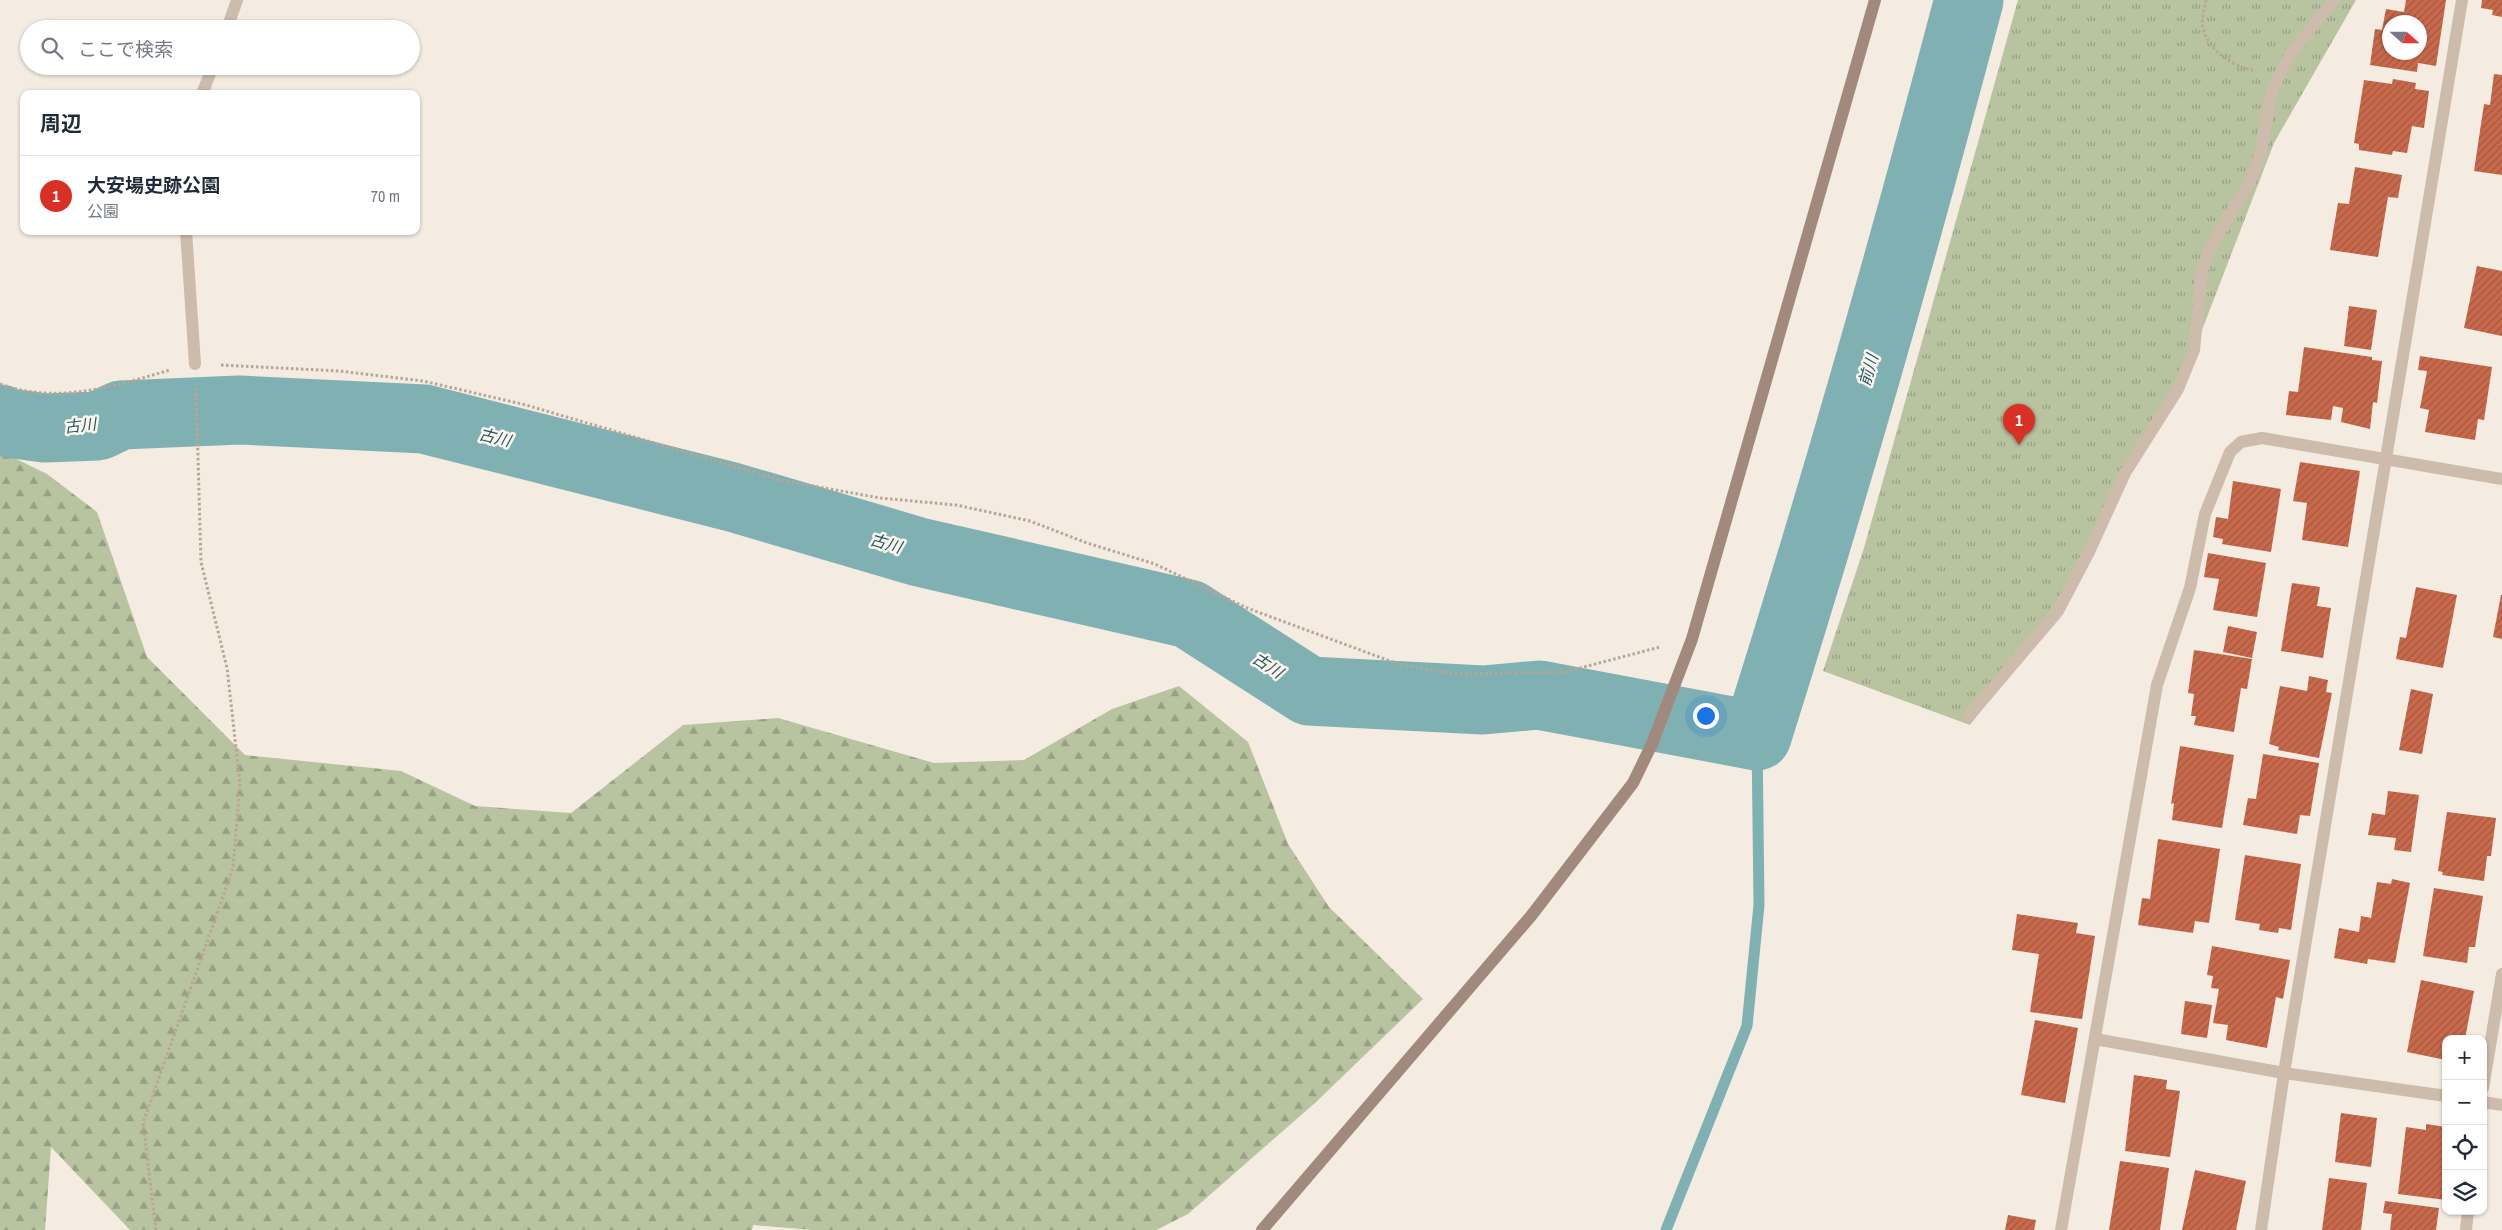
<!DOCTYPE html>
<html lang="ja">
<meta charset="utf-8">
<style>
:root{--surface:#fff;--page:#f6f6f7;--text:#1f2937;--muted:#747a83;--line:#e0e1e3;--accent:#d93025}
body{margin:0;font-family:"Archivo Narrow","Noto Sans JP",sans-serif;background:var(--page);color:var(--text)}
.controls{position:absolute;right:15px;bottom:15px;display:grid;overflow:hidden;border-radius:10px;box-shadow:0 1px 4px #0004}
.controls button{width:45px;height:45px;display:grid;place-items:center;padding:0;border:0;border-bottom:1px solid var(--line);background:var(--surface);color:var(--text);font:25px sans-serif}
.compass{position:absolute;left:2382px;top:15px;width:45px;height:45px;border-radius:50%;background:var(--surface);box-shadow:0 1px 4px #0004;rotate:111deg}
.you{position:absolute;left:1705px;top:715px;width:18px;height:18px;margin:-12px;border:4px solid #fff;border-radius:50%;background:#1a73e8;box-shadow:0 0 0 8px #1a73e833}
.badge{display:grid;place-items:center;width:32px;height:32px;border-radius:50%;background:var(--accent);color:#fff;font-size:16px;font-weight:700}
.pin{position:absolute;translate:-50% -41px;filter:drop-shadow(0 1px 2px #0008)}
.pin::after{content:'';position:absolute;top:26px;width:18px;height:15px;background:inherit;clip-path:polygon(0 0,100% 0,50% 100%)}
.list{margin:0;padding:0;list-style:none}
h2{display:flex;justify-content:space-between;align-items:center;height:65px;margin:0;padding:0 20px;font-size:21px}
h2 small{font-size:16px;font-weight:400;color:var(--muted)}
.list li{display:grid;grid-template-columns:32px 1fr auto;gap:15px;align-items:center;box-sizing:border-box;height:80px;padding:0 20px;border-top:1px solid var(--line)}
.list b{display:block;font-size:19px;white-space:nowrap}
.list p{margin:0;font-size:16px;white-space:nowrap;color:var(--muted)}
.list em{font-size:16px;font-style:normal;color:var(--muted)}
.icon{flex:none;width:28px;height:28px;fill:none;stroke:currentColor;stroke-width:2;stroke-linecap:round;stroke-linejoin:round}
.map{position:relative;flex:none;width:2502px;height:1230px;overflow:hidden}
.search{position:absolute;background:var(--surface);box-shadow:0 1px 4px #0004;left:20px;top:20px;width:400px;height:55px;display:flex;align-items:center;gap:12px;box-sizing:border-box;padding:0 18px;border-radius:28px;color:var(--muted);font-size:19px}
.panel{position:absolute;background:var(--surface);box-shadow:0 1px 4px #0004;left:20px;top:90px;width:400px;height:145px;border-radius:10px}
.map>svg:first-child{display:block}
</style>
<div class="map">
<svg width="2502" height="1230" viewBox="0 0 2502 1230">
<defs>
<pattern id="grass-tufts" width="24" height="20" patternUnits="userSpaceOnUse" patternTransform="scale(1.25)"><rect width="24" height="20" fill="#b8c4a0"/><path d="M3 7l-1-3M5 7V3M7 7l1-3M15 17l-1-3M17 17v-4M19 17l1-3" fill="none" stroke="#97a083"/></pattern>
<pattern id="forest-firs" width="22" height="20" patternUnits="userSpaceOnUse" patternTransform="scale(1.25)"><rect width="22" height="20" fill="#b8c4a0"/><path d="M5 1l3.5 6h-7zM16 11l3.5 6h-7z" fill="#97a083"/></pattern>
<pattern id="building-hatch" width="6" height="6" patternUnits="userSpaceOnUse" patternTransform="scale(1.25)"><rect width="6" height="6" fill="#c8694b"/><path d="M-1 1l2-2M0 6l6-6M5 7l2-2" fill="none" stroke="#a4573f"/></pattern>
</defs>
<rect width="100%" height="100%" fill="#f4ebe1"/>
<path fill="url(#grass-tufts)" d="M2018,0H2356L2274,143L2197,343L2077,580L1970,725L1823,671L1864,548Z"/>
<path fill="url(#forest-firs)" d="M0,451L47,474L97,512L147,657L245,755L401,771L475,806L571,813L683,725L778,718L934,763L1024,760L1112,709L1179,686L1248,742L1288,844L1329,907L1423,999L1315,1103L1188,1214L1156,1230H813L753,1225L752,1230H130L51,1147L45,1230H0Z"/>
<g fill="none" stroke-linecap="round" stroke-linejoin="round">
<path stroke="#7fb0b2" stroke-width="11" d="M1666,1230L1747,1026L1759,905L1757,736"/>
<path stroke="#7fb0b2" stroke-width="69" d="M0,419L9,423L45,428L98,426L121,415L240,410L424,419L732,497L919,552L1189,614L1309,691L1483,700L1539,695L1757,736C1834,492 1904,247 1969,0"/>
</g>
<path fill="url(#building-hatch)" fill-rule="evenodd" d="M2406,0H2446L2436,66L2418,63L2417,72L2370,65L2375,29L2382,30L2386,9L2404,12ZM2390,22H2420V52H2390Z
M2482,0H2502V17L2492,15L2493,10L2481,8Z
M2494,74L2502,75V175L2474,171L2484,104L2490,105Z
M2393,79L2416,83L2415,89L2429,91L2424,128L2412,126L2407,153L2393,151L2392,155L2359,150V144L2354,143L2364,80L2392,84Z
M2355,167L2402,175L2398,198L2388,197L2378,257L2330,250L2338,203L2349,204Z
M2477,266L2502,271V336L2464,328Z
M2349,306L2377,310L2371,350L2344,346Z
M2304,347L2372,357V360L2382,361L2377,403L2373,402L2370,429L2341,422L2343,408L2333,406L2331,420L2286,415L2289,391L2298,392Z
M2420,356L2492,367L2484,420L2478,419L2475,440L2425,432L2429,410L2420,408L2427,371L2418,370Z
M2300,462L2360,471L2348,547L2302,540L2307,503L2293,501Z
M2233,481L2281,489L2271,552L2222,544L2223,539L2213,537L2216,517L2228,519Z
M2208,553L2266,563L2257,617L2213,610L2219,579L2204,577Z
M2292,583L2320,587L2317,606L2331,608L2323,658L2281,651Z
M2416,587L2457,595L2443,668L2396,659L2400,637L2406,638Z
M2501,595H2502V639L2493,637Z
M2228,626L2257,632L2252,658L2223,652Z
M2194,650L2252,659L2247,689L2241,688L2234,732L2194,725L2196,716H2191L2194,694L2188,693Z
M2309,676L2328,680L2326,692L2332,693L2319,758L2278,750L2279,747L2269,744L2280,686L2307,691Z
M2411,689L2433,694L2422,754L2399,750Z
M2180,746L2234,755L2222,828L2172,820L2174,803L2171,804Z
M2263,754L2319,763L2310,816L2300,815L2297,834L2243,825L2248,798L2256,799Z
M2388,791L2419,795L2411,852L2394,850L2396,838L2368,835L2372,813L2385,815Z
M2447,812L2496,818L2491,856H2487L2484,881L2442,875L2443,872L2438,871Z
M2158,839L2220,849L2209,923L2195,921L2193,933L2138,925L2142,898L2150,899Z
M2245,855L2301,864L2291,930L2279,928L2278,933L2259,930L2260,924L2235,920Z
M2392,879L2410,883L2395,963L2368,959L2367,964L2334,958L2339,928L2359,932L2361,916L2371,918L2377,882L2391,884Z
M2434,888L2483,896L2475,947H2469L2467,963L2423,956Z
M2017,914L2078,923L2076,933L2095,936L2082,1019L2030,1012L2039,954L2012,950Z
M2212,946L2290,960L2283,999L2276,997L2267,1048L2226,1040L2228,1025L2213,1023L2219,989L2211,988L2213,976L2207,975Z
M2421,980L2474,991L2465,1039H2446V1060L2407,1052Z
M2185,1001L2212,1005L2207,1038L2181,1034Z
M2035,1020L2078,1028L2065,1103L2021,1095Z
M2134,1075L2167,1080L2166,1089L2180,1091L2170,1157L2125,1151Z
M2341,1113L2377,1118L2371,1167L2335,1162Z
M2426,1124L2446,1127V1200L2398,1194L2406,1127L2426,1130Z
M2120,1161L2169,1168L2160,1230H2109Z
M2195,1170L2246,1181L2236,1230H2182Z
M2329,1178L2367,1183L2361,1230H2322Z
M2385,1201L2439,1208L2436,1230H2390L2392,1214L2383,1213Z
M2008,1215L2036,1220L2034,1230H2005Z"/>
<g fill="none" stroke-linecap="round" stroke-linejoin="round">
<path stroke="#b9a596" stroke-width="3" stroke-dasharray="2.5 2.5" stroke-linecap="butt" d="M2206,0C2205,9 2201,19 2203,28C2207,49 2233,67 2253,70
M221,365L339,371L423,381L526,405L780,480L880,498L956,505L1030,521L1087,543L1155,564L1247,608L1398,664L1454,674L1565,672L1660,647
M0,384C57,405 115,386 170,370
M156,1230L143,1123L233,868L240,783L227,668L201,562L196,388"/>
<path stroke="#cdbbac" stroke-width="12" d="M1969,716L2058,611L2089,552L2125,473L2178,389L2194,350L2202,270L2207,255C2220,226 2241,202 2254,172C2266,145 2264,115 2274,87C2287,52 2311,29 2334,0"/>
<path stroke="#cdbbac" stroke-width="12" d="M227,29L237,0
M202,94L213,66
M186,231L195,364
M2095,1039L2284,1073L2446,1096
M2483,1088L2502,974
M2483,1102L2502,1105
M2061,1230L2157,685L2190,588L2205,514L2230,452L2241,442L2262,438L2502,479
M2261,1230L2284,1073L2462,0
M2466,1230L2468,1211"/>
<path stroke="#a18a7d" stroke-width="12" d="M1262,1230L1531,916L1633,783L1652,744L1692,639L1875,0"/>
</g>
<g text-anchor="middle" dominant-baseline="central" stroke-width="5" stroke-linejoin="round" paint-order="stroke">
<g font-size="16" font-style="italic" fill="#1f5a5e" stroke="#fbf5ee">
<text transform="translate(1868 370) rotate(-74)">前川</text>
<text transform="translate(80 425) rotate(-6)">古川</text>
<text transform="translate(495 437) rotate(14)">古川</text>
<text transform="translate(886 543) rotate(16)">古川</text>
<text transform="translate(1268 665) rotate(33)">古川</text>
</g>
</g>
</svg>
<div class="controls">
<button>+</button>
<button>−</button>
<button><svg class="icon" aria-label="locate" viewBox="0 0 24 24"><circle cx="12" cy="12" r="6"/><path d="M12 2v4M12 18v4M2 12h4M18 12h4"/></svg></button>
<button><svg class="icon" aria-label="layers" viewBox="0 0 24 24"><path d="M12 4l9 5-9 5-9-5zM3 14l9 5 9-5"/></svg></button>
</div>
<svg class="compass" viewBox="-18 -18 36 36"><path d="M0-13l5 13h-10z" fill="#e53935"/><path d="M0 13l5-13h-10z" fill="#747a83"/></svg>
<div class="you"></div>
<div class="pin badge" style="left:2019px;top:445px">1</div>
<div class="search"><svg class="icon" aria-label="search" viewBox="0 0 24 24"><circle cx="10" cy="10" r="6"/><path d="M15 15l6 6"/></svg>ここで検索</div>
<section class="panel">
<h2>周辺<small></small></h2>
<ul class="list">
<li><span class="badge">1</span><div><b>大安場史跡公園</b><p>公園</p></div><em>70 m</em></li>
</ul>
</section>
</div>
